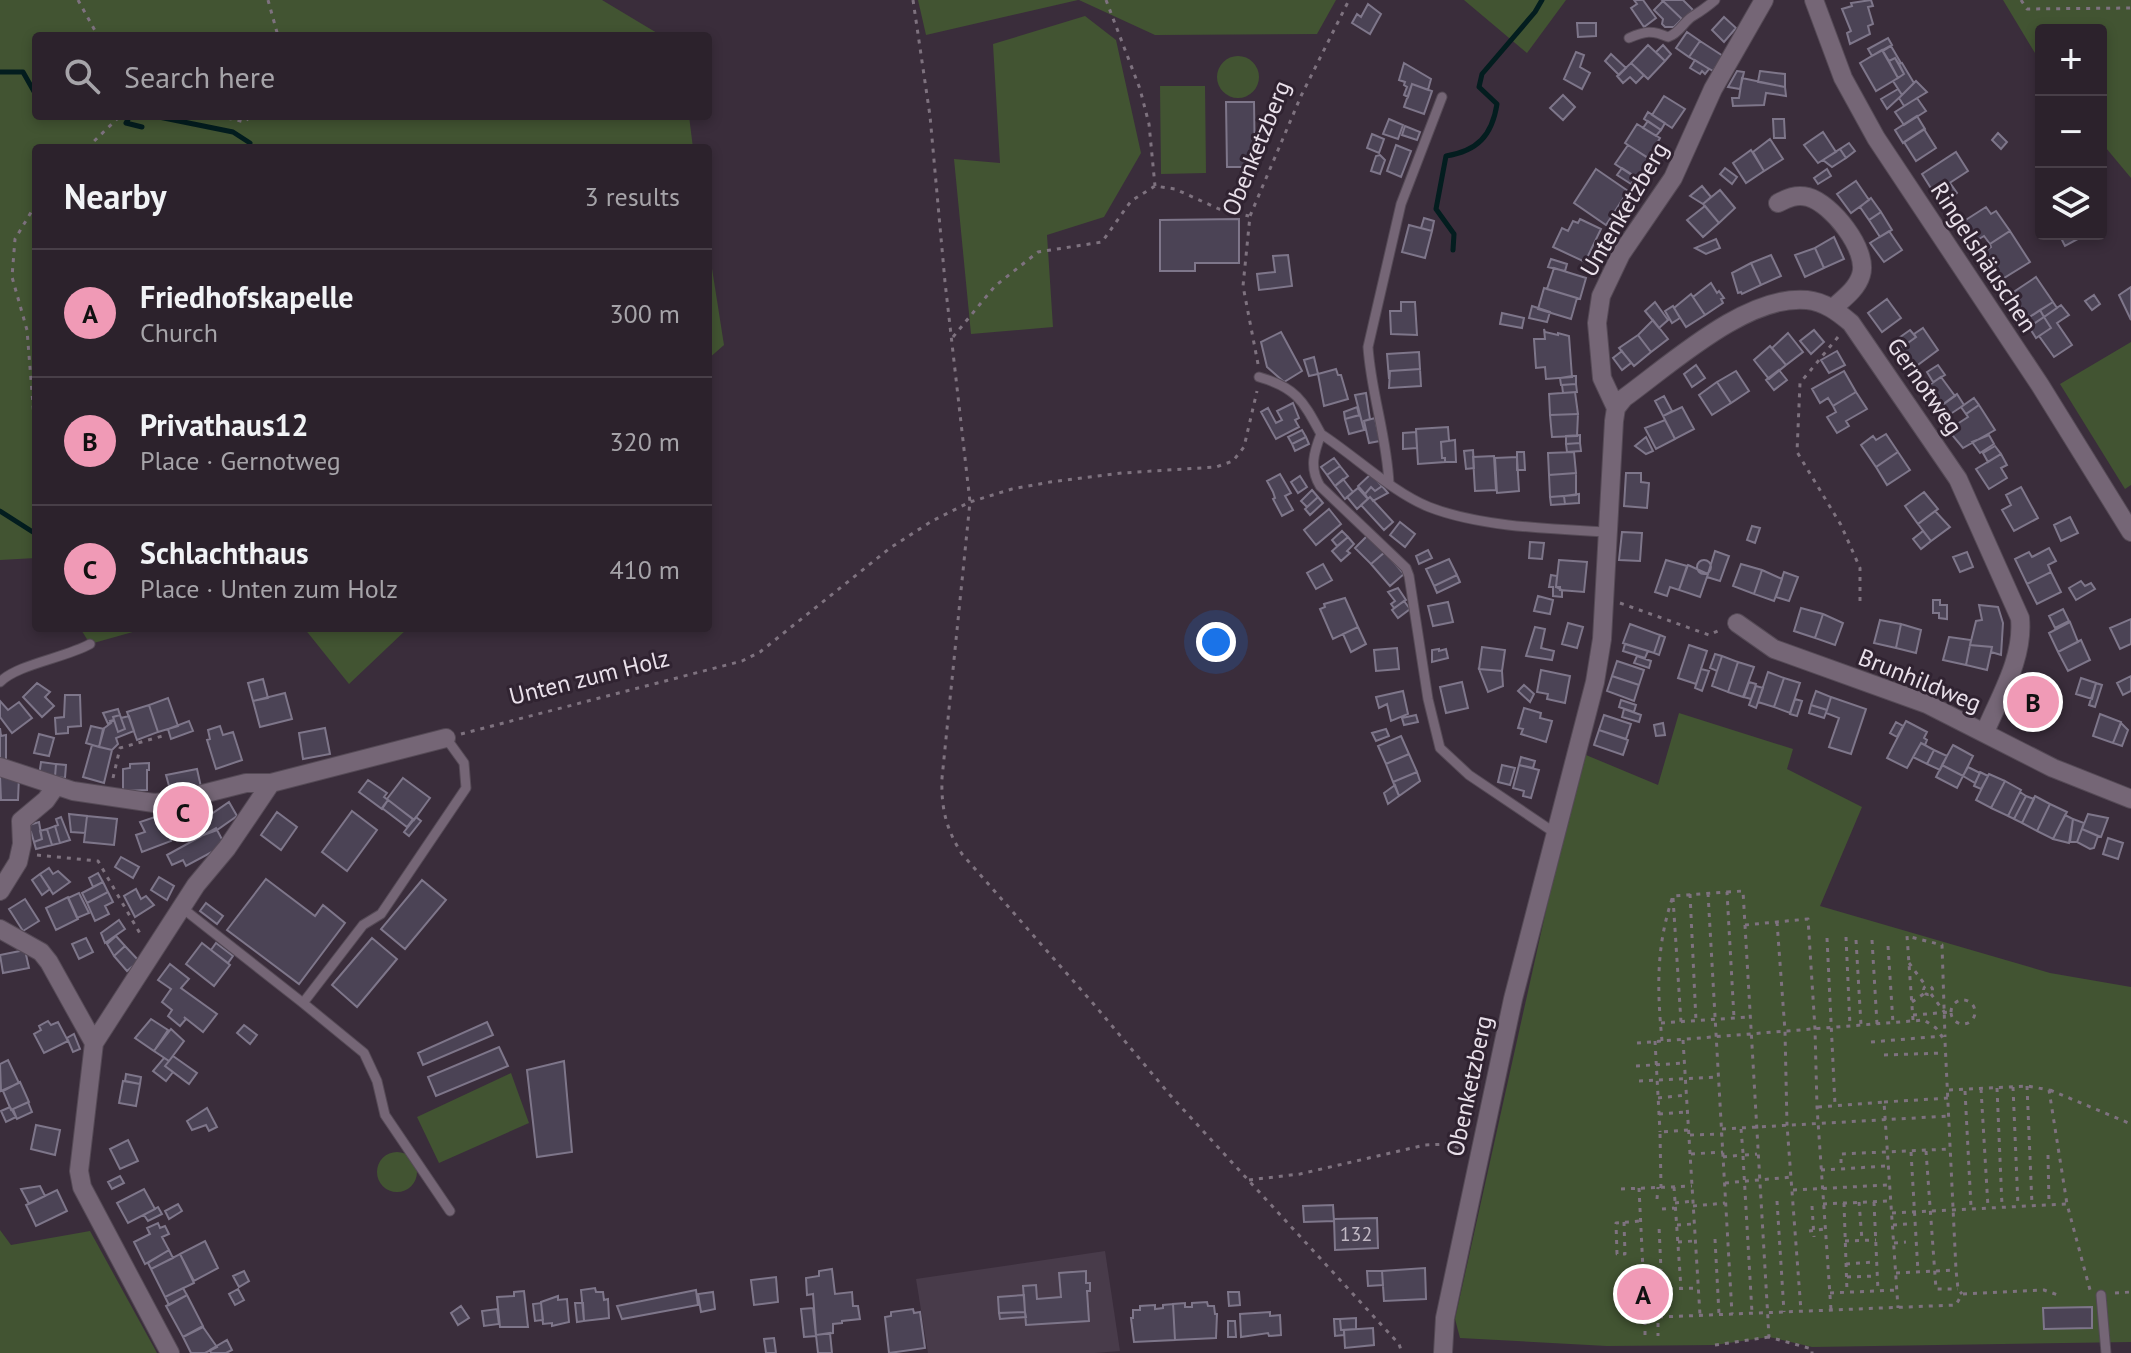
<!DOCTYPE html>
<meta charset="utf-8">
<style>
:root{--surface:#2c222c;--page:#382f38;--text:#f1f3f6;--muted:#a6a4a9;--line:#483f48;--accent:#f09ab6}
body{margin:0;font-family:"PT Sans",sans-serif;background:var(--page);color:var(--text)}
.controls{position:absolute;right:24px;top:24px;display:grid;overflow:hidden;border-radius:8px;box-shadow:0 4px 12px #0003}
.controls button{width:72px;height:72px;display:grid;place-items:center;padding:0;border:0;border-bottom:2px solid var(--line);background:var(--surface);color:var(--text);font:40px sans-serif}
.you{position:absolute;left:1216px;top:642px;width:28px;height:28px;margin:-20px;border:6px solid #fff;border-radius:50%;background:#1a73e8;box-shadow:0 0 0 12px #1a73e833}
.badge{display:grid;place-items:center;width:52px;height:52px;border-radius:50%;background:var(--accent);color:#111;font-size:26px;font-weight:700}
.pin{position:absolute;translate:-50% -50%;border:4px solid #fff;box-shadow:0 2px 8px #0006}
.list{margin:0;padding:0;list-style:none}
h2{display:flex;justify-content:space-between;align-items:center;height:104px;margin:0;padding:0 32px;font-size:34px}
h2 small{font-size:26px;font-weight:400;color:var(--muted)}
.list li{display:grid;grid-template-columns:52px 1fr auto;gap:24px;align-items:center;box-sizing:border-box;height:128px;padding:0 32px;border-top:2px solid var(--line)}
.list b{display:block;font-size:30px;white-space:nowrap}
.list p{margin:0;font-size:26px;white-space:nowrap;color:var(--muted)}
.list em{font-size:26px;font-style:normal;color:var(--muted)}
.icon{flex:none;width:44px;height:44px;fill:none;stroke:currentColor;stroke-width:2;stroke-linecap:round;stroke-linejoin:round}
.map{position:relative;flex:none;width:2131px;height:1353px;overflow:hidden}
.search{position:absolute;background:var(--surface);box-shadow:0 4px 12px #0003;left:32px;top:32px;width:680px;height:88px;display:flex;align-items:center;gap:20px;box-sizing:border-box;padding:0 28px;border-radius:8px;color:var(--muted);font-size:30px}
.panel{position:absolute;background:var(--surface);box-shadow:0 4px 12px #0003;left:32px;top:144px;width:680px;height:488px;border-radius:8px}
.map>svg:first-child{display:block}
</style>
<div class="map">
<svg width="2131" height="1353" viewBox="0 0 2131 1353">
<rect width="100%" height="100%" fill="#3a2d3b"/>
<path fill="#483b4a" d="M1105,1251L1120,1351L1095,1353H928L916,1279Z"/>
<path fill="#425432" d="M0,0H602L662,36H36V116H689L693,148H36V558L0,560Z
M918,0H1078L926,35Z
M1079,0H1336L1317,34L1155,35Z
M1464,0H1566L1527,53Z
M2003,0H2131V178L2101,142V30H2041V63Z
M1085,16L1116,40L1141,153L1104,217L1047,235L1053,327L971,334L954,159L1000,163L993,44Z
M1217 77a21 21 0 1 1 42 0a21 21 0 1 1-42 0Z
M1160,86H1205L1206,173L1161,174Z
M708,243L724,345L708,359Z
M2131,342V485L2125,489L2060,384Z
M80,628H147L90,644Z
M304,628H408L349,684Z
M1679,713L1793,749L1787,769L1862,807L1820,906L2050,973L2131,987V1342L1812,1347L1769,1337L1715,1345L1607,1346L1460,1338L1455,1319L1561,843L1586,755L1658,785Z
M511,1073L529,1123L439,1163L417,1117Z
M377 1172a20 20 0 1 1 40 0a20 20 0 1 1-40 0Z
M0,1230L11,1245L90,1231L157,1353H0Z"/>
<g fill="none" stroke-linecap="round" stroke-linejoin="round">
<path stroke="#031d1f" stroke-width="5" d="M0,72H23L36,95
M130,116L126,123L142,127
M154,116L233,132L250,143
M1453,250L1454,234L1436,209L1446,156C1477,151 1492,136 1497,104L1479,87L1482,74L1535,12L1542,0
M0,511L36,534"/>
</g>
<path fill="#4b4355" stroke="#7e768a" stroke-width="2" d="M1634,0H1643L1656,18L1644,27L1631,8L1637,4Z
M1662,0H1683L1693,10L1683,20Z
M1871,0L1873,6L1868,7L1873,24L1868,26L1870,34L1850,44L1847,33L1851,31L1842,9L1852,6L1851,3Z
M1663,1L1682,19L1674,27H1665L1662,24L1663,19L1654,10Z
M1368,4L1381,14L1370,34L1352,23L1357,14L1361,17Z
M1724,17L1736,28L1724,42L1712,30Z
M1577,23H1596V36L1578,37Z
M1687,32L1700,41L1689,57L1676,48Z
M1888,38L1892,45L1872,56L1868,49Z
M1700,41L1723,56L1713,71L1689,57Z
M1648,45L1665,61L1648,79L1631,63Z
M1663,45L1671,54L1665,61L1656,52Z
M1891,46L1901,63L1899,64L1895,58L1889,61L1883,51Z
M1882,50L1898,78L1876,91L1860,63Z
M1576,52L1584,55L1580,67L1590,73L1582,89L1564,79Z
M1611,54L1626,68L1619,75L1605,61Z
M1895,58L1904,74L1898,78L1889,61Z
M1695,60L1709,69L1705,74L1702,71L1700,74L1690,68Z
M1404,63L1431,79L1428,90L1412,84L1408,97L1404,95L1407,87L1404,85L1405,82L1399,80Z
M1631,63L1644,75L1636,83L1630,77L1623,83L1617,76Z
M1902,63L1914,83L1902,95L1893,81L1904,74L1899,64Z
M1737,71L1744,72L1740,89L1728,87Z
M1760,71L1785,74V87L1758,82Z
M1742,78L1785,87L1786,96L1766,93L1764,105L1733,106L1732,98H1739Z
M1916,81L1927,92L1904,106L1899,98Z
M1412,84L1432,91L1424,114L1404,107Z
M1898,89L1902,95L1887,109L1881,99Z
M1563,95L1575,107L1563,120L1550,108Z
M1664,96L1685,109L1672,128L1652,115Z
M1917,98L1926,111L1904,125L1895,112Z
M1226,102H1254L1255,167H1227Z
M1648,112L1665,123L1661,130L1644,119Z
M1917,116L1925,129L1903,143L1895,130Z
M1389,119L1403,125L1398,139L1383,134Z
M1773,119H1784L1785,138H1774Z
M1648,121L1661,130L1656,136L1643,128Z
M1637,124L1660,138L1648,158L1625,143Z
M1405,126L1420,132L1417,140L1402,135Z
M1924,129L1936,148L1916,161L1904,142Z
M1823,132L1836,152L1818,163L1804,145Z
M1998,133L2007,142L2001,149L1992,140Z
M1372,134L1384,139L1379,153L1367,148Z
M1770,139L1783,159L1764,171L1753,152Z
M1849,143L1855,151L1846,158L1840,149Z
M1396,145L1411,151L1401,177L1387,171Z
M1628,145L1650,159L1638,179L1615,164Z
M1840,149L1846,158L1832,167L1823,160Z
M1751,150L1764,171L1746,183L1733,163Z
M1956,152L1968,171L1934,193L1922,174Z
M1380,155L1385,160L1380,174L1371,171L1376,156Z
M1622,168L1636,177L1631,184L1617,175Z
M1725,168L1737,177L1732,184L1720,174Z
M1596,169L1628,191L1606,225L1574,203Z
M1827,169L1831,176L1818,184L1814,178Z
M1856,181L1869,200L1851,213L1837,194Z
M1950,183L1957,193L1944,206L1936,192Z
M1702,186L1711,197L1703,204L1690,196Z
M1720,190L1735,208L1719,223L1703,204Z
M1871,198L1881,212L1869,220L1860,207Z
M1705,206L1719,223L1703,237L1687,220Z
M1986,207L1991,214L1996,211L2010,231L1990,244L1984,236L1974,242L1961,223Z
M1881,212L1892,230L1880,237L1869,220Z
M1424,218L1434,221L1432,231L1421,228Z
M1239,219V263H1195V271H1160V220Z
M1580,219L1601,229L1585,262L1553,247L1562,228L1568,231L1573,221L1578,223Z
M1409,225L1432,231L1425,258L1402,252Z
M1889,231L1902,250L1884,262L1870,243Z
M2010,231L2030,262L1999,281L1982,253L1991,247L1990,244Z
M2059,234H2087L2065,246Z
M1834,237L1844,259L1824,268L1815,248Z
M1716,239L1720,248L1706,254L1695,248Z
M1815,248L1824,268L1805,277L1795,255Z
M1288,255L1292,286L1259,290L1257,274L1275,272L1273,256Z
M1771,255L1781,276L1761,285L1751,263Z
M1551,259L1567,264L1565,271L1548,267Z
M1751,263L1761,285L1742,294L1741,292L1738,293L1732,273Z
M1554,268L1586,278L1580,299L1547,289Z
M2036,277L2053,302L2028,318L2012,293Z
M1711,283L1717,293L1719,291L1724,298L1721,299L1723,303L1705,315L1693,297Z
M2131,287V320L2119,295Z
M1544,288L1577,298L1571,319L1538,309Z
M1691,294L1705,315L1686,327L1674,308Z
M2094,295L2100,304L2092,310L2085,301Z
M1887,299L1901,318L1882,332L1868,313Z
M1401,302H1415L1417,335L1391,334L1390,311H1401Z
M1655,302L1668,320L1659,328L1645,311Z
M2053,302L2057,308L2044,317L2040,310Z
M2061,305L2069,315L2057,323L2072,345L2054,357L2039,336L2051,328L2044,317Z
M1532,306L1550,312L1547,322L1529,318Z
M1673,306L1680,318L1672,323L1665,311Z
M2040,310L2044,317L2029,327L2023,318L2026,316L2028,318Z
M1502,313L1524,318L1522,328L1500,324Z
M2044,317L2051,328L2036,338L2029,327Z
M1653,320L1668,339L1651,352L1638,335Z
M1923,328L1938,350L1911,370L1897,351L1916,337L1914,334Z
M1544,329L1545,332L1558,335V333L1569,336L1572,377L1546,379L1545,367L1536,368L1534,339H1545Z
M1814,330L1824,342L1811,354L1800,341Z
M1910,330L1916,337L1894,353L1889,345Z
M1281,332L1302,371L1284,382L1267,367L1261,342Z
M1788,333L1803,352L1786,365L1772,348Z
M1638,335L1651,352L1634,366L1619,348Z
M1770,346L1786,365L1769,379L1754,360Z
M1622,351L1631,363L1622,370L1613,358Z
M1837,351L1845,365L1829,373L1821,360Z
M1419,352L1420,369L1390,371L1389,379L1387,354Z
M1314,357L1318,374L1309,376L1304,360Z
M1696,365L1705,378L1692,387L1684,374Z
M1938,365L1945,375L1933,382L1927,372Z
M1336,369L1338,375H1341L1348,399L1324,406L1318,374Z
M1420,369L1421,386L1389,388L1390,371Z
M1779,370L1787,380L1774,390L1766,380Z
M1736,371L1749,391L1731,403L1717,382Z
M1844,371L1856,392L1833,406L1828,398L1820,403L1812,389Z
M1572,376H1576V384L1561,385L1560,378Z
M1941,377L1955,396L1937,409L1921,391Z
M1717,382L1731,403L1712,415L1699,395Z
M1576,384L1577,392L1563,393L1562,385Z
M1575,392L1578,414L1550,415L1549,394Z
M1856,392L1867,409L1846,421L1849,426L1837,433L1827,417L1836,412L1833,406Z
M1366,393L1370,419L1364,421L1366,430H1364L1355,395Z
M1957,394L1964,405L1949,415L1942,405Z
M1664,396L1672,411L1663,416L1655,401Z
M1974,398L1979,405L1966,414L1961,407Z
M1293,403L1299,418L1295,420L1299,427L1276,439L1261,412L1268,408L1276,423L1282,420L1277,411Z
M1979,405L1995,430L1963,448L1948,430L1968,417L1966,414Z
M1357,407L1359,415L1345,419L1344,412Z
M1682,407L1694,429L1675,439L1663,416Z
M1578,414L1577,436L1552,437L1550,415Z
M1360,415L1364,430L1349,434L1345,419Z
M1375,418L1380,441L1369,443L1364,421Z
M1665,420L1675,439L1656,449L1645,428Z
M1448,427L1449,441L1441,442L1442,458H1445V462L1418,464L1416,429Z
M1302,430L1306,437L1292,444L1288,437Z
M1416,432L1417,448L1403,449V433Z
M1886,434L1898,452L1876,467L1861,445L1873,436L1876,440Z
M1580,435V443L1566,444V436Z
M1989,435L1994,444L1980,453L1972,442Z
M1306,437L1309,444L1295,451L1292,444Z
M1646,437L1653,451L1646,454L1635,446Z
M1455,440L1456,462H1445V458H1442L1441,442Z
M1580,443L1581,451L1567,452L1566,444Z
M1995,446L2001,454L1988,462L1983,453Z
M1473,450L1474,468L1466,469L1464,451Z
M1517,452H1524L1525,470H1517Z
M1574,452L1576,473L1549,475L1548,453Z
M1898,452L1910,470L1887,485L1876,467Z
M2001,454L2007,465L2001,468L2007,478L1989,489L1976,469Z
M1494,456L1496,490L1475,491L1473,457Z
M1517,457L1519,491L1497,493L1495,458Z
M1334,458L1340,466L1327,475L1321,467Z
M1340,466L1348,476L1335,486L1327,475Z
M1576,473V495L1550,497L1549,475Z
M1626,473H1641V482L1649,483L1647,508L1624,506Z
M1280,474L1291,493L1285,496L1293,510L1282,516L1273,499L1275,498L1273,492L1267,481Z
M1371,474L1382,486L1375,491L1371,487L1365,494L1358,486Z
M1300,476L1307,487L1298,493L1291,482Z
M1343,479L1353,492L1345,499L1335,486Z
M1382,486L1388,493L1373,501L1370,497L1368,499L1365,494L1371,487L1375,491Z
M2021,487L2038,518L2014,531L2002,510L2011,505L2006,495Z
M1358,488L1368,499L1357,509L1347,497Z
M1312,490L1318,497L1307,507L1301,501Z
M1924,492L1938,509L1918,524L1905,506Z
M1579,494V503L1565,504L1564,496Z
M1564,496L1565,504L1551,505L1550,497Z
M1318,497L1323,503L1310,515L1305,509Z
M1370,497L1393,522L1384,530L1361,505Z
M1329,509L1341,524L1316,545L1304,530Z
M1935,511L1950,527L1931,541L1918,524Z
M2070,517L2078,533L2061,541L2054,525Z
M1400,522L1415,534L1405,547L1390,535Z
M1752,526L1760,528L1755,543L1747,540Z
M1342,531L1348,537L1337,546L1332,540Z
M1923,531L1931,541L1921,549L1913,539Z
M1622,532L1642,533L1640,561L1619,560Z
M1368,535L1385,552L1371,564L1355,548Z
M1348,537L1354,544L1347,551L1350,553L1341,561L1332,551Z
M1530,542L1544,543L1542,559L1529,558Z
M2049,548L2056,561L2048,565L2051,572L2027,584L2015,559L2029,552L2032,557Z
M1428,550L1432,558L1419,564L1416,556Z
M1715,551L1729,556L1720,581L1707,577Z
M1385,552L1404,574L1390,586L1371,564Z
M1967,552L1973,567L1960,572L1953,557Z
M1449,559L1457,575L1434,586L1426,569Z
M1559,560L1587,562L1584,592L1560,590V587H1556Z
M1666,560L1687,566L1679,590L1670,587L1667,596L1655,592Z
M1697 567a7 7 0 1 1 14 0a7 7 0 1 1-14 0Z
M1323,564L1332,580L1316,589L1307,573Z
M1741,564L1762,570L1754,594L1733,586Z
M1688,565L1708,574L1700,597L1679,590Z
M1762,570L1782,579L1774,601L1754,594Z
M1784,572L1798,577L1789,601L1776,597Z
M2051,572L2061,592L2037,604L2027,584Z
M1457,575L1460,582L1437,593L1434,586Z
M1551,575L1557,576L1556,587L1562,590V597L1553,596V587H1549Z
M2081,581L2085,586L2091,583L2095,589L2076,600L2069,588Z
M1398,588L1406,600L1394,608L1391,604L1395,601L1388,592Z
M1538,596L1553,600L1550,614L1534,611Z
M1345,598L1358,627L1333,639L1320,609L1325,607L1324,604Z
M1933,600H1940V605H1947V619L1939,618V613H1933Z
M1404,601L1410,609L1398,618L1392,610Z
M1448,602L1453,622L1433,626L1428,606Z
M1979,605L1998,607L2003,623L2001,655L1991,652L1992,647L1970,645L1976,621L1982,620Z
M1801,608L1823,614L1815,638L1794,631Z
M2063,609L2069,621L2055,628L2049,616Z
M1823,614L1843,623L1835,645L1815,638Z
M2131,619V644L2120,649L2110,628Z
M1880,620L1901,624L1896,648L1874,643Z
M2070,622L2078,642L2058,652L2049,633Z
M1568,623L1583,627L1577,648L1562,644Z
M1630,624L1660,635L1654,653L1623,643Z
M1901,624L1921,630L1916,653L1896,648Z
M1358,627L1366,644L1351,652L1343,634Z
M1535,627L1545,629L1541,648L1554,651L1552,660L1526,656Z
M1660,635L1665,637L1659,655L1654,653Z
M1949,637L1971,640L1966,665L1943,660Z
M2081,640L2090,660L2068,671L2058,652Z
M1625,644L1648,651L1645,658L1623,651Z
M1689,645L1707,651L1696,684L1678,678Z
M1970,645L1992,647L1987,670L1966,665Z
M1482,647L1505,650L1502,671L1479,669Z
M1397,648L1399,669L1376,671L1374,650Z
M1439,649V651L1446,649L1448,658L1432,662V650Z
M1715,654L1722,656L1717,671L1710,668Z
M1637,656L1651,661L1649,668L1634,663Z
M1722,656L1738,662L1728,692L1712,686Z
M1617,661L1644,670L1639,685L1612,676Z
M1738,662L1754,667L1743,697L1728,692Z
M1479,669L1502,671L1503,686L1488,692Z
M1701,669L1709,671L1702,691L1695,688Z
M1541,670L1570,676L1565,703L1547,699L1548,694L1537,692Z
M1768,672L1784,678L1774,707L1758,702Z
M1612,676L1639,685L1634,701L1607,691Z
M2131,676V691L2123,695L2117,683Z
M1784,678L1800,683L1790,713L1774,707Z
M2081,678L2096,683L2092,699L2076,694Z
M263,679L268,698L253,701L248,683Z
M1462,682L1468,708L1446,713L1440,687Z
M1749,682L1756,684L1751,699L1744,697Z
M37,683L50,692L45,697L54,706L42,717L23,697Z
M2025,683L2044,689L2043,693L2049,695L2041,718L2016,710Z
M2096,683L2102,685L2095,707L2089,705Z
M1524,685L1534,694L1530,702L1518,691Z
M1756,686L1763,688L1756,708L1749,705Z
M1403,691L1408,714L1391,721L1387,704L1379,708L1376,697Z
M1816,691L1831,697L1827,710L1811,705Z
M285,693L292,719L260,727L253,701Z
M65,695H80L81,726L68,727V733L56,734L55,718L64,717Z
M1831,697L1866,709L1851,754L1829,747L1839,718L1826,713Z
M168,698L178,726L158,732L149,705Z
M1795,699L1802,701L1797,716L1790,714Z
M1621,700L1636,705L1634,712L1619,707Z
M0,701L8,710L19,702L32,718L12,733L0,717Z
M149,705L158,732L137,740L127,712Z
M1811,705L1827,710L1824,718L1809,713Z
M1524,708L1541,713L1540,718L1552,721L1546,742L1521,734L1523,729L1518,728Z
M118,709L120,715L113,717L114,720L108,724L103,713Z
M1624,709L1641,715L1639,722L1622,717Z
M2100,714L2121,722L2113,743L2093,736Z
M120,715L125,729L118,732L113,717Z
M1416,715L1418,722L1404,725L1402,718Z
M1604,715L1631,724L1626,739L1599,730Z
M129,716L134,731L116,738L118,744L112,750L99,747L103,729L111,723L110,721L114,720L118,732L125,729L121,718Z
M189,721L193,731L171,739L168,729Z
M1906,721L1927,732L1924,738L1927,740L1925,745L1921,743L1907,768L1887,758Z
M1896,722L1903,726L1897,737L1890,733Z
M1663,723L1665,735L1656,736L1654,725Z
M2121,723L2128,730L2122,746L2113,743Z
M91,726L104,729L99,747L86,743Z
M220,726L223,735L233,732L242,760L216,769L207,740L210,739L208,730Z
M0,728L1,736L6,735V760L0,761Z
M325,728L330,754L303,759L299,733Z
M1386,729L1389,736L1376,741L1372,733Z
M1599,730L1628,740L1623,755L1594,745Z
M39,734L54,738L49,756L34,753Z
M1401,736L1409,754L1386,764L1378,746Z
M1921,743L1934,750L1927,764L1913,757Z
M92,745L112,750L104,783L83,777Z
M1953,745L1973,756L1963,776L1942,765Z
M1934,750L1947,756L1940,770L1927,764Z
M1409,754L1417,772L1393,782L1386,764Z
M1521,757L1535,761L1533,768L1519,765Z
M41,762L56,764L55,777L39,776Z
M149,763V770H147V790L123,791V769L130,768V764Z
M56,764L66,765L65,778L55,777Z
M1502,765L1515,768L1510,785L1498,782Z
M1519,765L1539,770L1531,798L1523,796L1524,791L1513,788Z
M1942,765L1963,776L1957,788L1936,777Z
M1968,767L1980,773L1975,783L1963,776Z
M197,769L201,787L171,793L166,775Z
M1417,772L1420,781L1399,796L1393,782Z
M1980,772L1988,776L1981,789L1974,786Z
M1989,774L2005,781L1991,808L1976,800Z
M0,776L19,777L18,800H1Z
M403,778L430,798L414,820L387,799Z
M368,780L387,793L384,797L388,800L382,809L359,792Z
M2005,781L2021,790L2008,816L1991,808Z
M1395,785L1399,796L1388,804L1384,793Z
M2020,792L2026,796L2014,819L2008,816Z
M2026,796L2034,799L2022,823L2014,819Z
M2035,796L2050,804L2037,831L2022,823Z
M388,800L413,819L407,827L382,808Z
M201,801L204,810L172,821L168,809Z
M229,802L237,816L217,830L201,836L197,824Z
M2050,804L2067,812L2053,839L2037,831Z
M168,809L172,821L164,824L159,811Z
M204,810L207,818L199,823L192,815Z
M352,811L377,830L347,871L322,852Z
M277,812L297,827L281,850L261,835Z
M69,814L87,816L85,833L71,832Z
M2088,814L2108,818L2101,837L2082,829Z
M161,815L171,841L142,852L136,835L145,832L140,822Z
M2065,815L2073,819L2069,843L2053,839Z
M87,816L117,819L114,845L84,842Z
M61,817L70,840L60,843L55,826L58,825L56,819Z
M416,817L421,821L409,836L404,832Z
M2073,819L2084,823L2077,842H2070Z
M39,822L42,839L34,842L31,832L27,833L29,825Z
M55,826L60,843L52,845L47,829Z
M216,828L225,845L186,866L183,860L172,865L167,855Z
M47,829L52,845L36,849L34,842L42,839L40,831Z
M2082,829L2098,836L2094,848L2090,849L2077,842Z
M2108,838L2123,843L2118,859L2103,854Z
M121,857L139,867L133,878L115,867Z
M49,868L53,874L58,871L70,882L53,894L40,874Z
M98,873L103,882L93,887L89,878Z
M40,874L50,889L42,895L32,880Z
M159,877L174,886L167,900L151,890Z
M266,879L315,916L323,905L345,923L299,984L227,930Z
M422,880L446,900L405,949L381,929Z
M103,882L108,892L87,903L82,893Z
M136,889L141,899L146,896L154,905L135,917L124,896Z
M108,892L113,902L105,906L109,914L95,921L87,903Z
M79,893L89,913L77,918L68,898Z
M68,897L78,919L56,930L46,908Z
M25,899L39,921L23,931L9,909Z
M206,903L223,916L217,924L200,911Z
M119,920L125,929L105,943L101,933Z
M116,936L125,946L114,956L107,944Z
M86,938L93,952L79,959L72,944Z
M372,938L397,959L357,1007L332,985Z
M202,943L230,965L214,986L186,964Z
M216,943L233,956L228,963L211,950Z
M125,946L139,961L127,971L114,956Z
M25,950L29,968L3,973L0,955Z
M170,964L189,979L181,988L217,1014L203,1032L184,1017L186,1019L180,1026L168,1016L172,1010L162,1002L171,989L158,980Z
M151,1019L168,1030L154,1051L135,1038Z
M48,1021L51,1025L58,1022L68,1041L44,1053L34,1034L41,1030L39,1026Z
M487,1022L493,1035L423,1065L418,1053Z
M244,1025L257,1035L250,1044L237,1033Z
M171,1029L184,1041L169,1061L154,1051Z
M74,1034L80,1049L73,1052L67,1038Z
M499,1047L508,1066L436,1096L428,1077Z
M173,1056L197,1073L189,1084L165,1066Z
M164,1058L169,1061L165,1066L173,1072L166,1081L153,1071Z
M8,1060L19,1083L1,1091L0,1064Z
M564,1061L572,1152L537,1157L527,1070Z
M126,1074L141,1077L140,1084L125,1081Z
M123,1081L140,1084L136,1106L119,1103Z
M20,1082L29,1102L11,1110L3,1091Z
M28,1102L32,1112L17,1119L13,1109Z
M10,1107L16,1117L6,1122L1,1111Z
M207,1108L217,1127L209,1131L206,1125L192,1130L187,1121Z
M36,1125L60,1130L55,1155L31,1149Z
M128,1140L138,1161L120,1169L110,1149Z
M120,1176L124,1183L112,1189L108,1182Z
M40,1186L45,1196L29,1204L21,1189Z
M144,1189L155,1209L128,1223L117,1203Z
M57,1190L67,1211L36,1226L26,1205Z
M178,1204L182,1211L169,1219L165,1211Z
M1333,1205L1334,1221L1304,1222L1303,1206Z
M158,1207L162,1214L148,1221L144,1215Z
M1377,1218L1378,1248L1335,1250L1334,1219Z
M158,1223L160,1228L165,1226L169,1234L162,1237L169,1250L145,1264L134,1242L150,1234L147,1228Z
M205,1241L218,1268L194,1281L180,1254Z
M169,1250L173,1258L151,1269L148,1263Z
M180,1254L194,1283L165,1297L151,1269Z
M1425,1268L1426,1299L1384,1301L1382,1271Z
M832,1269L835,1294L852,1292L853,1306H858L860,1319L842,1321V1323L833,1324V1333L816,1335L813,1294L807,1295L806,1278L819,1276V1271Z
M244,1271L249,1281L239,1287L233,1276Z
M1086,1271V1283H1090V1291H1087L1089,1321L1026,1325L1023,1286L1036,1285L1037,1299L1061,1297L1059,1273Z
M1367,1271H1382L1383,1285L1368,1286Z
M1655,1275L1656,1311L1631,1312L1630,1276Z
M776,1277L778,1302L754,1305L751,1280Z
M183,1288L187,1295L169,1305L165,1297Z
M595,1288L596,1292H603L604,1300L608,1299L609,1318L584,1321L581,1290Z
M238,1289L244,1300L235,1305L229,1294Z
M696,1290L698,1305L622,1319L617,1306Z
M524,1291L528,1327H500L497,1297L514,1296V1292Z
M713,1292L715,1309L701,1312L698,1294Z
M1228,1292H1239L1240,1305L1229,1306Z
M187,1295L203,1326L183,1337L166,1306Z
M1024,1295L1025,1312L999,1313L998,1297Z
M558,1296V1300L567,1299L569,1322L552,1326V1323L543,1324L541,1302Z
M1207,1302L1208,1306H1214L1215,1314H1217L1216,1338L1175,1340L1173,1304L1185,1303V1307H1192V1303Z
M541,1303L543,1320L535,1321L533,1304Z
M575,1303H583L584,1321L577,1322Z
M1173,1304L1175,1340L1134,1342L1131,1318H1133V1310H1140V1306L1155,1305V1309L1163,1308V1305Z
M461,1306L469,1318L458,1325L451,1313Z
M2092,1307V1328L2044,1329L2043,1308Z
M813,1308L816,1336L804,1337L801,1309Z
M497,1309L499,1324L484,1326L482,1311Z
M913,1309L914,1313L920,1312L925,1348L889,1353L885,1317L891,1316V1312Z
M1025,1312L1026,1317L1000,1319L999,1313Z
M1270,1312V1316L1280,1315L1281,1335L1269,1336L1268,1333L1241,1337L1240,1314Z
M1356,1318V1329L1341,1330L1340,1319Z
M1334,1319H1340L1341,1330H1344V1335L1335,1336Z
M1228,1321H1235L1236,1337H1228Z
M203,1327L217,1347L205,1353H191L183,1337Z
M1373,1328L1374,1345L1345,1348L1344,1330Z
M830,1333L832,1353H818L816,1335Z
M774,1338L776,1353H766L764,1339Z
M227,1340L232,1350L226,1353H211L210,1350Z"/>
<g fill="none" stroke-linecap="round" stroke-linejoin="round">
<g stroke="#554a56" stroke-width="11">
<path id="lane" d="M1629,38C1645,31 1652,30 1668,37C1680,33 1683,22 1693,16C1701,11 1707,7 1715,0
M1259,377C1297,388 1303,401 1321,434
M1389,484C1387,437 1371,393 1368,347L1401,204L1442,97
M0,682C18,664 65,658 90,644
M1555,833L1469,775L1440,748L1428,699L1409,576L1406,568L1320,486C1309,468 1314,452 1321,434C1355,456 1392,492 1429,507C1480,527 1552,529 1607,532
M181,907L303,1003L363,925L381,914L466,788L464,763L446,738
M303,1003L364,1053L377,1081L385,1115L450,1211
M2101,1295L2106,1353"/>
</g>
<g stroke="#554a56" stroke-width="20">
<path id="street" d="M1814,0L1843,78L1876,138L2040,385L2131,532
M1778,203C1788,198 1796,194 1808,197C1831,203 1869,250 1861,275C1857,289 1843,299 1833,308
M1616,408L1602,378L1597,323L1601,296L1621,254L1673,178L1713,89L1764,0
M1737,623L1774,649L1927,704L2053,768L2131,799
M0,767L73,791L154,803L175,801L246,783H271L446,738
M0,891L18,862L22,844L21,821L46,800L55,787
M0,929L41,952L49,962L94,1043L196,885L227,848L271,783
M94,1043L79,1171L82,1187L170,1353
M1443,1353L1445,1318L1513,999L1595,682L1602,639L1614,421L1616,408L1624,398C1671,364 1747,294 1807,300C1825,302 1838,312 1851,323L1958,479L2020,618C2024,658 2000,696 1985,732"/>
</g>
<path stroke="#7e727f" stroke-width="3" stroke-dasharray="4 6" stroke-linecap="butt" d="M78,0L98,36
M268,0L278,36
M913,0L930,116L945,282L970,502L942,778C941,808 946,829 962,854L1097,1008L1170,1095L1399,1344L1402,1353
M1106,0L1140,89L1149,124L1155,186
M2021,0L2027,9L2131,8
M218,116L245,122L250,116
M87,148L120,116
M36,204L15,239L12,277L27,330L36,442
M953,337L995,286L1038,252L1102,242L1131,201L1155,186L1175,189L1219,209L1249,216
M1838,337L1800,383L1797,452L1841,525L1860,568V603
M1258,364L1243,286L1250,216L1301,96L1349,0
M1620,603L1709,635L1722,629
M461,734L742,661L760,652L890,548L932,521L970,502L1012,489L1050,482L1122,473L1216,467L1233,461L1244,447L1257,391
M113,778L120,748L166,735
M37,855L98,861L142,937
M1727,892L1743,891L1769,1337L1812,1349V1353
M1708,893L1732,1314
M1690,894L1696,1021
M1673,898L1681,1022
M1777,922L1785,1031L1787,1125L1801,1311
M1745,925L1808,919L1815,1029L1817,1107L1831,1310
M1846,937L1850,1026
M1827,938L1835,1105
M1856,940L1861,1025
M1872,940L1877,1024
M1888,946L1893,1023
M1909,963L1926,986
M1923.5 990a4.5 4.5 0 1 1 9 0a4.5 4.5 0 1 1-9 0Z
M1931,994L1945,1013
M1951 1012a12 12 0 1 1 24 0a12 12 0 1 1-24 0Z
M1912,1002L1925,993
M1913,1015L1951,1012
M1913,1020L1907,936L1942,945L1945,1037
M1661,1023L1749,1017
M1683,1040L1700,1315
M1655,1041L1660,1132
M1662,1041C1657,988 1656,946 1673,896L1727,892L1734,1018
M1871,1042L1943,1036
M1637,1043L1924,1020L1936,1028L1945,1041L1956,1270L1958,1289L1962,1294
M1884,1055L1944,1053
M1636,1066L1684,1063
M1639,1081L1718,1077
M2027,1086L2032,1205
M2013,1087L2018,1206
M1997,1088L2002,1206
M1981,1089L1988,1207
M1949,1090L2027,1086L2049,1090L2067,1204
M2050,1090L2131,1124
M1965,1091L1971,1207
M1658,1098L1686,1095
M1884,1102L1948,1098
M1818,1107L1884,1102L1898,1308
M1659,1114L1687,1112
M1722,1129L1949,1116
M1741,1129L1743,1153
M1690,1135L1722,1134
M1926,1151L1936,1289H1958
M1911,1152L1918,1272
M1691,1154L1723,1152
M1745,1155L1757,1154
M2048,1155L2049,1205
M1743,1156L1752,1313
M1723,1157L1741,1155
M1885,1166L1841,1169V1154L1950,1149
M1821,1170L1841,1169
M1249,1180L1300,1174L1425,1145L1448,1144L1464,1150
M1725,1183L1792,1177
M1674,1187L1681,1288
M1639,1188L1643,1270H1658V1336
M1661,1188L1660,1132L1689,1130
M1621,1189L1692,1186
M1793,1190L1888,1185
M1657,1199L1658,1187
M1777,1201L1784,1312
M1859,1202L1862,1240
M1874,1202L1878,1291
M1675,1203L1693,1201
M1844,1203L1847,1292
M1823,1204L1889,1201
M1693,1206L1725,1203
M1812,1206L1814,1237
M1662,1209L1674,1208
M1892,1213L2067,1204L2090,1290
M1624,1222L1625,1254H1617L1616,1223L1640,1221
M1677,1225L1693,1224
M1893,1225L1907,1224
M1809,1231L1825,1229
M1715,1239L1719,1314
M1845,1241L1876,1240
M1678,1242L1694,1241
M1894,1243L1906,1242
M1846,1264L1875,1262
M1658,1270H1661L1659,1226
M1896,1273L1956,1270
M1847,1277L1876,1276
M1659,1289L1698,1288
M1830,1293L1897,1290
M2115,1293L2131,1292
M1963,1294L2044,1290L2058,1295
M1645,1311V1335
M1659,1317L1956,1305L1962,1294
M1715,1345L1769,1337"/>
<use href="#lane" stroke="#756676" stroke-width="9"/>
<use href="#street" stroke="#756676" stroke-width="18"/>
</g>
<g text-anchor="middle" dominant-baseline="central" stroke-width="6" stroke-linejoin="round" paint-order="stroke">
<g font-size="20" fill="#c2b9c5">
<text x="1356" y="1234">132</text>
</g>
<g font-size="24" fill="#e9e0ea" stroke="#302331">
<text transform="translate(1256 148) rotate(-68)">Obenketzberg</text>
<text transform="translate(1624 209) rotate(-60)">Untenketzberg</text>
<text transform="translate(1984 257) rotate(57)">Ringelshäuschen</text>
<text transform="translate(1925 386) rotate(55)">Gernotweg</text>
<text transform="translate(589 677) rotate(-14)">Unten zum Holz</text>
<text transform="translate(1920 680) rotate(22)">Brunhildweg</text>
<text transform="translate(1469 1086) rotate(-78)">Obenketzberg</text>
</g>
</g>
</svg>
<div class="controls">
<button>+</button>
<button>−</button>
<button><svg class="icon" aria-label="layers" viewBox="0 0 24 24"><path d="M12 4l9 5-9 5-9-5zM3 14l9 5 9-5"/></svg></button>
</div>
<div class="you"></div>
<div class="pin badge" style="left:1643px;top:1294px">A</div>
<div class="pin badge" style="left:2033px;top:702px">B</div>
<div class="pin badge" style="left:183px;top:812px">C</div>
<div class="search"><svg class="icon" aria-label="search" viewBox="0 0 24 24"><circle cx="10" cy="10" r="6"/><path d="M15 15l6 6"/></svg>Search here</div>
<section class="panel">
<h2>Nearby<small>3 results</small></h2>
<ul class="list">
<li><span class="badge">A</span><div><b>Friedhofskapelle</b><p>Church</p></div><em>300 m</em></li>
<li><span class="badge">B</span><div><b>Privathaus12</b><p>Place · Gernotweg</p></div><em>320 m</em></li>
<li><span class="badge">C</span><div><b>Schlachthaus</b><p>Place · Unten zum Holz</p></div><em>410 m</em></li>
</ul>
</section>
</div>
